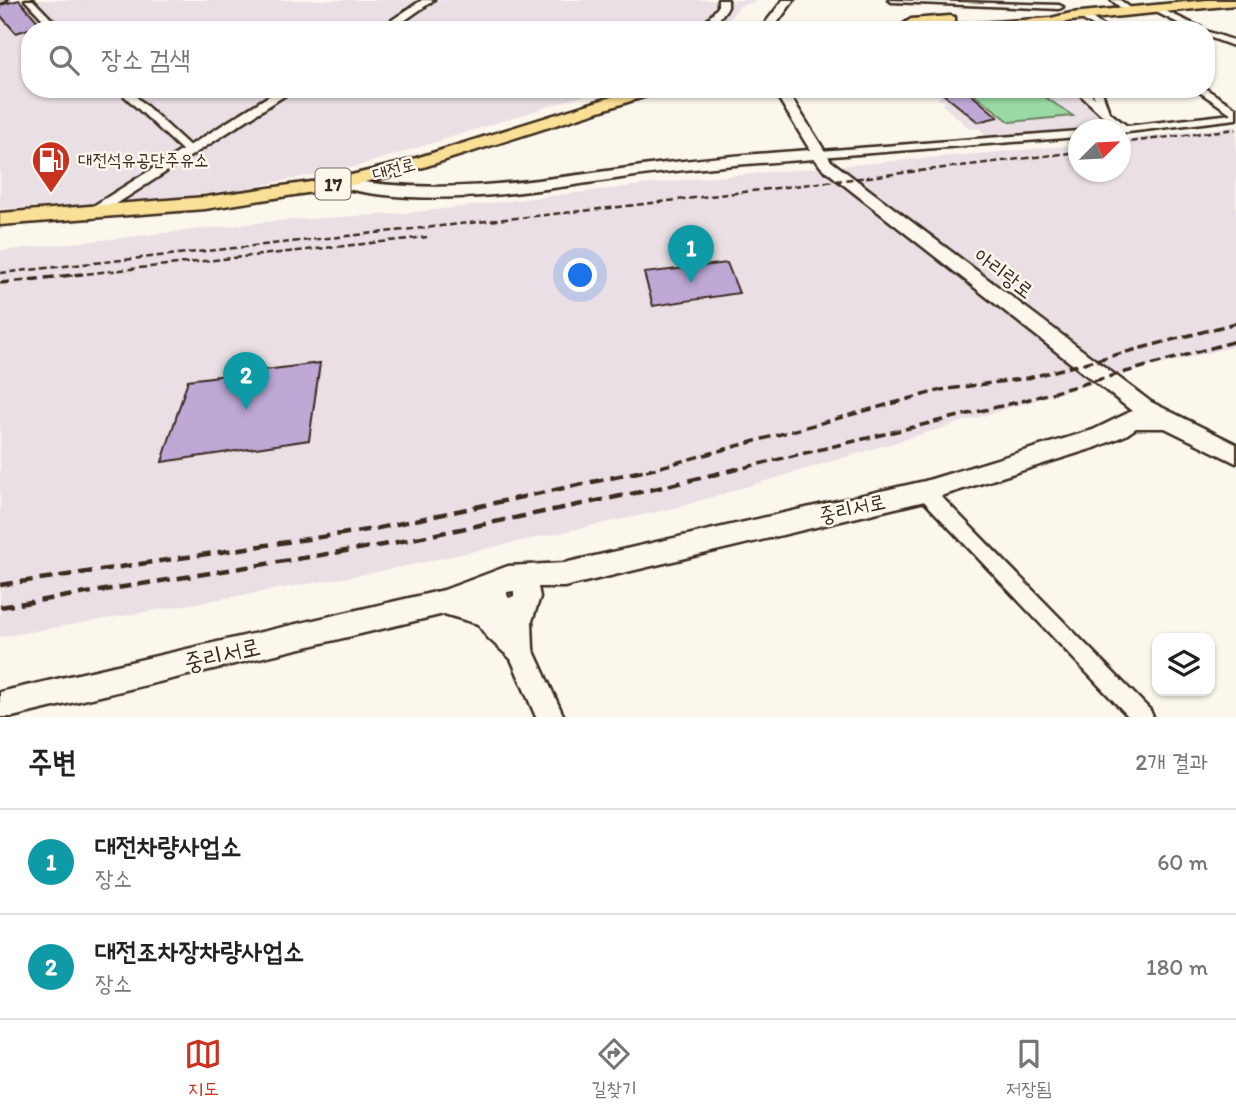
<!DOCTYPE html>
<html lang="ko">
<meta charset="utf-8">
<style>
:root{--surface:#fff;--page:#f2f2f2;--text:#222;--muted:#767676;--line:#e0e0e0;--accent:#c8321e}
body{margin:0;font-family:Itim,"Poor Story",sans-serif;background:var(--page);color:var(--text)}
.controls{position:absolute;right:21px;bottom:21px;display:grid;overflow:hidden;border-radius:14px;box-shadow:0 2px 5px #0004}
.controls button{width:63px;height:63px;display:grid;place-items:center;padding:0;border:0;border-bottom:2px solid var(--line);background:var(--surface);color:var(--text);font:35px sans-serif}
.compass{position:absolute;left:1068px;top:119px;width:63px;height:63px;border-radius:50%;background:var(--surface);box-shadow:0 2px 5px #0004;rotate:66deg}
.you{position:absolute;left:581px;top:276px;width:24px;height:24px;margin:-18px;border:5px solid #fff;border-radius:50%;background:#1a73e8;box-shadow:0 0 0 10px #1a73e833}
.badge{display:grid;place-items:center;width:46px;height:46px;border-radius:50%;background:var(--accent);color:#fff;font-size:23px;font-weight:700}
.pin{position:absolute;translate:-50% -58px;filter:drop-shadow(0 2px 4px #0008)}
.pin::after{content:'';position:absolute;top:37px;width:24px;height:21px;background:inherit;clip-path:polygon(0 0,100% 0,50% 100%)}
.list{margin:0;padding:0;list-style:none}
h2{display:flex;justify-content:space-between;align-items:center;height:91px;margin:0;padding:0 28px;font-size:30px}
h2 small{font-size:23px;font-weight:400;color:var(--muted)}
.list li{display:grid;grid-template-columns:46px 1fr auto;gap:21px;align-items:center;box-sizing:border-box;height:105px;padding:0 28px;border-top:2px solid var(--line)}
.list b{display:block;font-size:26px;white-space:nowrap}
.list p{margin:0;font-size:23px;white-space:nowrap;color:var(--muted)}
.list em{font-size:23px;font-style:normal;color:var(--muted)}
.icon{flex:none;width:38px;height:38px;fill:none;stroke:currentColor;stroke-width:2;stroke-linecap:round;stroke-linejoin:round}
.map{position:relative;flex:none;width:1236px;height:717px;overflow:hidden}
.search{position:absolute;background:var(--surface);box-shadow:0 2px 5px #0004;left:21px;right:21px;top:21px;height:77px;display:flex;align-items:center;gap:18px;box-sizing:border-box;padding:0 24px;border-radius:28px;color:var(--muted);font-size:26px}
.sheet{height:301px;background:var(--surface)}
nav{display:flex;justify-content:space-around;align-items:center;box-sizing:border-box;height:98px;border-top:2px solid var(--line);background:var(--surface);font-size:19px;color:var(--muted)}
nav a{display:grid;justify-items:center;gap:4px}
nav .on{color:var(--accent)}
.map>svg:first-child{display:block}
</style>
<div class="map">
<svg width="1236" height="717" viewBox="0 0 1236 717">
<rect width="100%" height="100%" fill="#fbf7ec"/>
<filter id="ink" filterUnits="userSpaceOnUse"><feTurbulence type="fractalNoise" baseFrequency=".0143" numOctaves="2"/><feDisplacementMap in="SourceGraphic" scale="14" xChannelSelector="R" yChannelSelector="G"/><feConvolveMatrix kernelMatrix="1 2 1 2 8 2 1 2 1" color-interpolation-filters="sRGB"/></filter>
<g filter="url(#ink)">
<path fill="#e9dfe5" d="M0,0H763L740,6L720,30H30V89H604L359,166L241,189L142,201L0,209Z
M931,89H1075L1097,109L1110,126L987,137L980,129H970L943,105L945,101L937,99L941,95Z
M1236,126V346L1130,372L675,508L377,572L0,637V251L275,221L409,213L693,179L1078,145V172H1120L1121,140Z"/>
<path fill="#99daa4" stroke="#6a8261" stroke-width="2" d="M968,89H1033L1073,116L1010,122Z"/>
<path fill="#bea8d6" stroke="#3b2a1e" stroke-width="2" d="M19,0L41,25L16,33L0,15V5Z
M937,89L966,90L998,117L978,122Z
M727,263L739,293L653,306L644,273Z
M320,363L309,440L162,462L188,380Z"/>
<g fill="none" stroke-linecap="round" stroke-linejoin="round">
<g stroke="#3b2a1e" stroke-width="5">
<path id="street" d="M0,0H7L0,3Z
M25,0H33L62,30H53Z
M888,0L1059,5L1063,7L1059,9L892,2Z
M1111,0H1120L1136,12L1129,14Z
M1159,8L1202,28L1203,30H1192L1156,12L1155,10Z
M1080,14H1086L1109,30H1099L1080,18Z
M1206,31L1236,41V47L1206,36Z
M117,89H128L194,150V154H186Z
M804,89L780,95L775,92L780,89Z
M1074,89H1085L1095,98L1091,89H1101L1109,112L1127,126L1232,114L1195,89H1206L1236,108V119L1120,133V130H1115L1116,128Z
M1078,131V137L820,157L815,154L820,151Z
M925,484L931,486L1150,710L1153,717H1129L919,496L917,491L919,486Z"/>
</g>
<g stroke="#3b2a1e" stroke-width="5">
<path id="secondary" d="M422,0H434L391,30H377Z
M718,0H728V7L711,30H699L718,7Z
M783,0H794L772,30H760Z
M280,89H295L96,217L90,218L82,213Z
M773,89H786L831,161L1151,402L1236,444V463L1165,428H1136L1126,435L1097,447L925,501L564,587H538L540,597L532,621L533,649L564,717H536L511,659L487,637L478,624L444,614L12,717H0V692L444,590L508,566L564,563L925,481L1093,430L1132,411L821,167L815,159C755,163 695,168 635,176C536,190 433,211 334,186L331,183L339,178C439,197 536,181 635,167C693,159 752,154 810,150ZM514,591V596L509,598L507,595V592Z"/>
</g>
<g stroke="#3b2a1e" stroke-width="5">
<path id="primary" d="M1207,0H1236V5L1071,21C1025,33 976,30 929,30L936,26L1051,18L1071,13Z
M950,16L955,17V23L915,27L911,30L896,29L911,19Z
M637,89H661L659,92L408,172L339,188L205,209L0,225V213L205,197L339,178L397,164Z"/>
</g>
<use href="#street" fill="#fbf7ec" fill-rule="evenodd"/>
<use href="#secondary" fill="#fbf7ec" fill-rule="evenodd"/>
<use href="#primary" fill="#fadf96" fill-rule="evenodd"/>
<path stroke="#3b2a1e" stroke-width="2.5" stroke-dasharray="7 3.5" stroke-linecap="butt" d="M1120,143L1236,129
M0,273L610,208L1078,152
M66,276L427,237"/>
<path stroke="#3b2a1e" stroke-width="3.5" stroke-dasharray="10 5" stroke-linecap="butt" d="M0,283L82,274
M646,471L941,390L1028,378L1236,323
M730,471L1026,400L1236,341"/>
<path stroke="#3b2a1e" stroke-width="4.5" stroke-dasharray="13 7" stroke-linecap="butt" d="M0,585L374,529L652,469
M0,607L383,545L650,490L737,469"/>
</g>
</g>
<defs>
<g id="fuel-pin" transform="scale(2.0125)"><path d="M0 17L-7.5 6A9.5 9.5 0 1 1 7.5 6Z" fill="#c8321e" stroke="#fbf7ec"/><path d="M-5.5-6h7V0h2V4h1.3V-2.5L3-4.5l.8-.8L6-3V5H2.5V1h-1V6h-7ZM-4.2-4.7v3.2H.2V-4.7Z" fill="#fff"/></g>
</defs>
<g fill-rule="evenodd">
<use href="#fuel-pin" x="51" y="160"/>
</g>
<g text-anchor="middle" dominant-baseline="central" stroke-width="5" stroke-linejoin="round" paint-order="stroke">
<g font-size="18" fill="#3b2a1e" stroke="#fbf7ec" text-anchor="start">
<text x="78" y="160">대전석유공단주유소</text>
</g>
<g font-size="18" fill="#3b2a1e" stroke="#fbf7ec">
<text transform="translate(394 169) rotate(-15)">대전로</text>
</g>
<rect fill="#fbf7ec" stroke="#75685c" stroke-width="2" x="315.5" y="168.5" width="35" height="31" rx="5"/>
<g font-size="19" font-weight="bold" fill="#3b2a1e">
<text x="333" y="184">17</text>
</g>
<g font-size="21" fill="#3b2a1e" stroke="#fbf7ec">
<text transform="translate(1004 273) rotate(37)">아리랑로</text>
<text transform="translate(852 508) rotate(-13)">중리서로</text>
</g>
<g font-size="24" fill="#3b2a1e" stroke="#fbf7ec">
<text transform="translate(222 654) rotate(-13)">중리서로</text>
</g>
</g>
</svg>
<div class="controls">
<button><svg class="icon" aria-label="layers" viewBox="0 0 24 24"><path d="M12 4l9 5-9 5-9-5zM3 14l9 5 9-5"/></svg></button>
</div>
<svg class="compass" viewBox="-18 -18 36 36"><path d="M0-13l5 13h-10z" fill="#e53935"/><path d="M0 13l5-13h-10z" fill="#767676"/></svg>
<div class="you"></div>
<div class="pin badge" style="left:691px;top:283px;background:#0f9aa8">1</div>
<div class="pin badge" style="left:246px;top:410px;background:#0f9aa8">2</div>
<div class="search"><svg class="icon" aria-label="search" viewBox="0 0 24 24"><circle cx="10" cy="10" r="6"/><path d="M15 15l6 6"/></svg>장소 검색</div>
</div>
<section class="sheet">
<h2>주변<small>2개 결과</small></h2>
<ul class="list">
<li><span class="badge" style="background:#0f9aa8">1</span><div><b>대전차량사업소</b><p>장소</p></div><em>60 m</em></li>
<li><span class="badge" style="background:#0f9aa8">2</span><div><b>대전조차장차량사업소</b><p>장소</p></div><em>180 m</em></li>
</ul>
</section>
<nav>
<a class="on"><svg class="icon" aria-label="map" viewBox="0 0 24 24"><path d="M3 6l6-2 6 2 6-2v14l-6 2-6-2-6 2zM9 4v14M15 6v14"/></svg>지도</a>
<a><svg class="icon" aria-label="directions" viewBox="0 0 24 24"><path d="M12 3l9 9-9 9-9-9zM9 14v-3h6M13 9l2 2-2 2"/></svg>길찾기</a>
<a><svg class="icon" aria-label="saved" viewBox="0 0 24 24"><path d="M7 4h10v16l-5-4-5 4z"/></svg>저장됨</a>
</nav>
